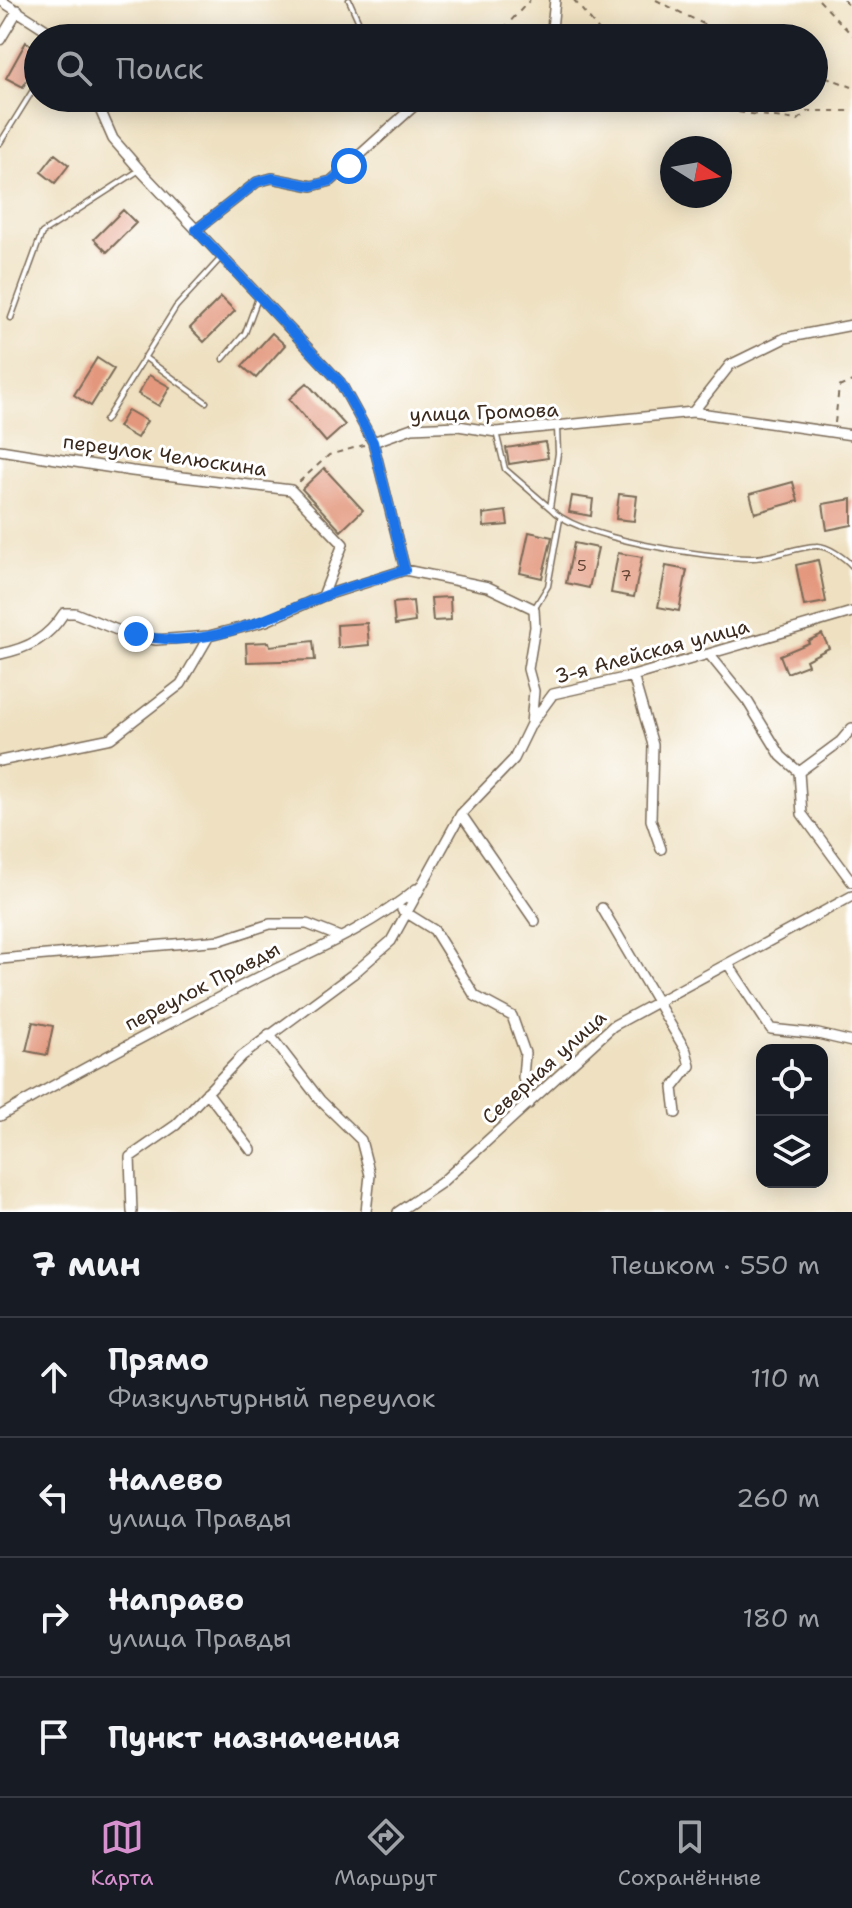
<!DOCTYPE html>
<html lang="ru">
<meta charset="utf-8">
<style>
:root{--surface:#171b24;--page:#20242c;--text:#f1f3f6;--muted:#9ea1a6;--line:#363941;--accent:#d690ce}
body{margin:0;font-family:"Shantell Sans",sans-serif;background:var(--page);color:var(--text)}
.controls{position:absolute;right:24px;bottom:24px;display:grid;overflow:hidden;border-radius:16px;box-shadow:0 4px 20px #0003}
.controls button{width:72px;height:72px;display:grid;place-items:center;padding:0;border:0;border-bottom:2px solid var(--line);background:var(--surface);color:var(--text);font:40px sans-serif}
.compass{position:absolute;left:660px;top:136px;width:72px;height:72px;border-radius:50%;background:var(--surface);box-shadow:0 4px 20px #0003;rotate:101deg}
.stop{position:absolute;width:24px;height:24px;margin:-18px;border:6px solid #1a73e8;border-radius:50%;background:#fff}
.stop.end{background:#1a73e8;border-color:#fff;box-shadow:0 2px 8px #0008}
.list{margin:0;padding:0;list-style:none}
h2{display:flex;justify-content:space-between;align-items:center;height:104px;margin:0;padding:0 32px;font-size:34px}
h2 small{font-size:26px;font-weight:400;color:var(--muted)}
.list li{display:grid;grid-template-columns:52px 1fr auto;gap:24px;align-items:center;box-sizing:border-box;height:120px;padding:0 32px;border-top:2px solid var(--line)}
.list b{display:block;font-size:30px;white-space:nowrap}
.list p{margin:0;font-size:26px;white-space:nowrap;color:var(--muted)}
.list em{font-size:26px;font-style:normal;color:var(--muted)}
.icon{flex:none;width:44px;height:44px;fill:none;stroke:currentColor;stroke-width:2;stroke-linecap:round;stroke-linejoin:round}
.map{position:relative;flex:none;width:852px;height:1212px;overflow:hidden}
.search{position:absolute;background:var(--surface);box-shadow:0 4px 20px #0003;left:24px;right:24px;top:24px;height:88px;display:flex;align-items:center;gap:20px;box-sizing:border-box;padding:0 28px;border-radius:44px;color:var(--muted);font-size:30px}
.sheet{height:584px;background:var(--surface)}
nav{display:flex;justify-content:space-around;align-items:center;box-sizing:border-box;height:112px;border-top:2px solid var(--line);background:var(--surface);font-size:22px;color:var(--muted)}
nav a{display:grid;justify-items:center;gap:4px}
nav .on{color:var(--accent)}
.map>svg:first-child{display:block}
</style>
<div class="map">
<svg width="852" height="1212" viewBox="0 0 852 1212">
<rect width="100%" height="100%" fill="#fff"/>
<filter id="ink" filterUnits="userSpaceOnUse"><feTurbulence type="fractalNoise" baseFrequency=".0125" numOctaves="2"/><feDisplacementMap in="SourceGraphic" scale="16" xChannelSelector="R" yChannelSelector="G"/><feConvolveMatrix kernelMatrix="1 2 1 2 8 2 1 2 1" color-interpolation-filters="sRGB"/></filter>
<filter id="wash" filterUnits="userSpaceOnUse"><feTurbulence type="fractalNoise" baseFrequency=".006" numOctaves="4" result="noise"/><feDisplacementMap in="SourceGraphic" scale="32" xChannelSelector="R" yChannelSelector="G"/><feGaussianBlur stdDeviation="1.8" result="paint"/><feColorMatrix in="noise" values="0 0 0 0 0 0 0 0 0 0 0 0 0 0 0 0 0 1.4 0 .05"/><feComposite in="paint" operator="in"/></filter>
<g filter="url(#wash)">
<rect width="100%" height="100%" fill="#eee0c0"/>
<g id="blocks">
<path fill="#e3977d" d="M26,42L38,49V60L23,87L6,78Z
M55,154L69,165L55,183L41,172Z
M123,210L136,223L107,252L94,239Z
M221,297L235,311L204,342L190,328Z
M272,333L285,345L256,378L242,366Z
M97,358L114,369L91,406L74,395Z
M149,375L170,387L159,406L138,394Z
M307,383L345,425L326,442L289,399Z
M128,410L147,421L137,438L118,427Z
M545,442L548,458L509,464L506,448Z
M324,468L363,510L341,531L302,489Z
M793,482L798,501L755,513L750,494Z
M619,494L637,496L634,521L616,519Z
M572,496L593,499L591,516L569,512Z
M852,499V525L827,530L823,504Z
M506,511L508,525L484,527L483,514Z
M529,532L552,537L542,578L520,573Z
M574,543L598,548L589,588L566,583Z
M618,553L642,557L634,597L611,593Z
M818,560L826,602L804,606L796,565Z
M666,566L687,570L679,611L658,607Z
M450,597L451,620L433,621L431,598Z
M413,601L415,622L395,625L393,603Z
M367,623L369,645L338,648L337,625Z
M822,634L829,648L806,660L808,665L787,673L780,655L809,643L808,641Z
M313,641L315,660L247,662L246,643L269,642L270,646Z
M33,1022L53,1026L47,1055L26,1051Z"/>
</g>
</g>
<g filter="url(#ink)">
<use href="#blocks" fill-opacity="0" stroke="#7a6a57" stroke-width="2"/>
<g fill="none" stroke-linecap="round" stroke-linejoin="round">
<g stroke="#7a6a57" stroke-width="7">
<path id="lane" d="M349,0L366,38
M401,98L409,108
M0,143L38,82
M11,318L42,233L138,171
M144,357L206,402
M223,359L245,333L258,298
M105,421L176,307L220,259
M557,428L558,453L550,508C577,539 707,558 750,558C772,559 794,547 816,546C827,545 845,558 852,566
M496,432L505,469L550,508
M535,607L548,586L560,519"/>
</g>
<g stroke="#7a6a57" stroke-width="12">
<path id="street" d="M0,0L59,38
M551,38L555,0
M0,40L18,10
M95,98L113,139L140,170L340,382L373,442L405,570
M196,230L257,182L272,178L312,186L331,181L423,98
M693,412L852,435
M373,442L412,428L458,426L496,432L693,412L730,365L785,338L852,325
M0,450L132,471L291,490L343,544L323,596
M0,654C29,648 48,638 64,613H75L132,636L156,640L209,636L266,621L323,596L405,570L488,587L534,609L535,627L528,669L534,691L531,724L553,694L633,676L852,612
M709,654L748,702L781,756L799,772L802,814L852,882
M633,676L653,745L651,820L661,849
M0,761L111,738L181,684L209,636
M799,772L841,741L852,728
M461,814L535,921
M602,908L686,1051L690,1066L673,1088L676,1113
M402,910L434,930L475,996L512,1016L525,1053L523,1077L529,1104
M0,959L221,940L270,924H307L340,937
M728,964L771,1029L818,1034L852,1042
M269,1034L320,1100L361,1140L370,1175L366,1212
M207,1092L251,1150
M0,1116C84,1067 169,1023 255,979C310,952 368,929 416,889
M132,1212L130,1157L176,1125L242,1056L353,974L391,941L461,814L514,759L531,724
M398,1212L441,1183L613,1026L852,896"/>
</g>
<path stroke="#7a6a57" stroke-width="2" stroke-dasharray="6 6" stroke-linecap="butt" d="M574,0L605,38
M656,0L731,38
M819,0L852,35
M844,0L852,10
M495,38L530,0
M814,72L852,87
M668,98L684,105L798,120L808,111H852
M835,423L839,387L852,381
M299,482L329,455L364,445"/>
<use href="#lane" stroke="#fff" stroke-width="4"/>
<use href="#street" stroke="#fff" stroke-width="9"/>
</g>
</g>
<g fill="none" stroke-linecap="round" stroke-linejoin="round" filter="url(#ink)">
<path stroke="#1a73e8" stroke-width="10" d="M136,634C199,653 264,619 322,597C349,586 378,579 405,570L373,442L340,382L196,230L257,182L272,178L312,186L331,181L349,166"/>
</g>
<g text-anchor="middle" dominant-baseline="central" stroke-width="6" stroke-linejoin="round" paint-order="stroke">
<g font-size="16" fill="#654536">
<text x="582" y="565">5</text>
<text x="626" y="575">7</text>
</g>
<g font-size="20" fill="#3b2a1e" stroke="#fff">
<text transform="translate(484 412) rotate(-2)">улица Громова</text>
<text transform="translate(165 455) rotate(8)">переулок Челюскина</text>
<text transform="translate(652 651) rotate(-15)">3-я Алейская улица</text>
<text transform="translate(202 986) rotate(-27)">переулок Правды</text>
<text transform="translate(544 1067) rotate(-42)">Северная улица</text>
</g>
</g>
</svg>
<div class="controls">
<button><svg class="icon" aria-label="locate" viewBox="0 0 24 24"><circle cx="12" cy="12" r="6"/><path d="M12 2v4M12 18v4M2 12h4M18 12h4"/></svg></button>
<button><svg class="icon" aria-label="layers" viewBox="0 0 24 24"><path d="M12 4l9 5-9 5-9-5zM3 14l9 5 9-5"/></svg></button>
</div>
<svg class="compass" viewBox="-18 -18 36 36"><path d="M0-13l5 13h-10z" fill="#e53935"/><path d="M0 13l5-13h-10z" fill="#9ea1a6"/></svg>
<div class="stop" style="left:349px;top:166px"></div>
<div class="stop end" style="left:136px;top:634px"></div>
<div class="search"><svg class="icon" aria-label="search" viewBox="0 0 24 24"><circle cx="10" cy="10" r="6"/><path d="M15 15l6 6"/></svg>Поиск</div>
</div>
<section class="sheet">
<h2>7 мин<small>Пешком · 550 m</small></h2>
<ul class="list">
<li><svg class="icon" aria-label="ahead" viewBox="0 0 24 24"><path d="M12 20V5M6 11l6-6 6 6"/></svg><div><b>Прямо</b><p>Физкультурный переулок</p></div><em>110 m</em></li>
<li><svg class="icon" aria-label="left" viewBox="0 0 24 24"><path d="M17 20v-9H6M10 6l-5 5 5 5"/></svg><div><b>Налево</b><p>улица Правды</p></div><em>260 m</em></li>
<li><svg class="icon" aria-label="right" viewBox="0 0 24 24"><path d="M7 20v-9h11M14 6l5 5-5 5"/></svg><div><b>Направо</b><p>улица Правды</p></div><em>180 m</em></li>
<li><svg class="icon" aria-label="arrive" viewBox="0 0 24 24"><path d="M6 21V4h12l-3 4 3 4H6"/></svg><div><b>Пункт назначения</b></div></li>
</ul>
</section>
<nav>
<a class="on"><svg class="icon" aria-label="map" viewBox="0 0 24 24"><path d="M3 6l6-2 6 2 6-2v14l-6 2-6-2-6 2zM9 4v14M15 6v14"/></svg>Карта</a>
<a><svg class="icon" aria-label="directions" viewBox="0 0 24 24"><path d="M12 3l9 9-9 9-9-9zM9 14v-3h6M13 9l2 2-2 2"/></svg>Маршрут</a>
<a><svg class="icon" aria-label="saved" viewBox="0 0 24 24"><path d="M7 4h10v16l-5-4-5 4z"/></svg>Сохранённые</a>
</nav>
